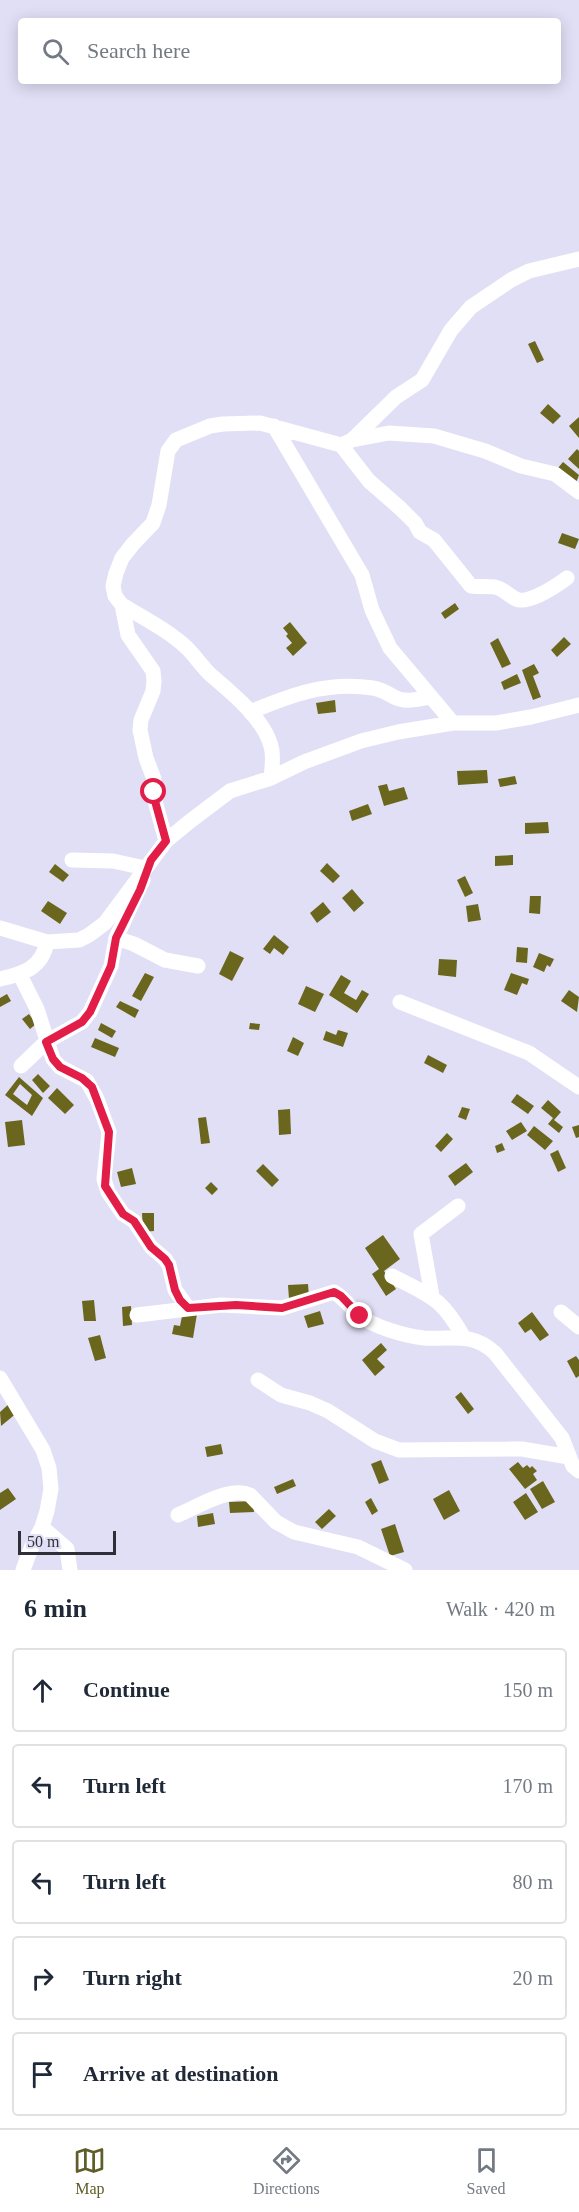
<!DOCTYPE html>
<meta charset="utf-8">
<style>
:root{--surface:#fff;--page:#f6f6f7;--text:#1f2937;--muted:#747a83;--line:#e0e1e3;--accent:#605d2a}
body{margin:0;font-family:Georgia,serif;background:var(--page);color:var(--text)}
.scale{position:absolute;left:18px;bottom:15px;width:98px;box-sizing:border-box;padding-left:6px;border:3px solid #302f37;border-top:0;font-size:16px;line-height:21px;white-space:nowrap;color:#302f37;-webkit-text-stroke:4px #e1dff5;paint-order:stroke}
.stop{position:absolute;width:18px;height:18px;margin:-14px;border:4px solid #e11d48;border-radius:50%;background:#fff}
.stop.end{background:#e11d48;border-color:#fff;box-shadow:0 2px 6px #0008}
.list{margin:0;padding:0;list-style:none}
h2{display:flex;justify-content:space-between;align-items:center;height:78px;margin:0;padding:0 24px;font-size:26px}
h2 small{font-size:20px;font-weight:400;color:var(--muted)}
.list li{display:grid;grid-template-columns:39px 1fr auto;gap:18px;align-items:center;box-sizing:border-box;height:84px;margin:0 12px 12px;padding:0 12px;border:2px solid var(--line);border-radius:6px}
.list b{display:block;font-size:22px;white-space:nowrap}
.list em{font-size:20px;font-style:normal;color:var(--muted)}
.icon{flex:none;width:33px;height:33px;fill:none;stroke:currentColor;stroke-width:2;stroke-linecap:round;stroke-linejoin:round}
.map{position:relative;flex:none;width:579px;height:1570px;overflow:hidden}
.search{position:absolute;background:var(--surface);box-shadow:0 3px 15px #0003;left:18px;right:18px;top:18px;height:66px;display:flex;align-items:center;gap:15px;box-sizing:border-box;padding:0 21px;border-radius:6px;color:var(--muted);font-size:22px}
.sheet{height:558px;background:var(--surface)}
nav{display:flex;justify-content:space-around;align-items:center;box-sizing:border-box;height:84px;border-top:2px solid var(--line);background:var(--surface);font-size:16px;color:var(--muted)}
nav a{display:grid;justify-items:center;gap:3px}
nav .on{color:var(--accent)}
.map>svg:first-child{display:block}
</style>
<div class="map">
<svg width="579" height="1570" viewBox="0 0 579 1570">
<rect width="100%" height="100%" fill="#e1dff5"/>
<path fill="#6a661d" fill-rule="evenodd" d="M535,341L544,360L537,363L528,344Z
M548,404L561,416L553,424L540,413Z
M579,417V438L569,426Z
M577,449L579,451V469L568,459Z
M563,462L579,475L576,483L558,468Z
M562,533L579,539L575,549L558,543Z
M455,603L459,609L445,619L441,613Z
M290,622L307,643L293,656L286,648L292,643L286,636L288,634L283,628Z
M564,637L571,644L557,657L551,650Z
M498,638L511,664L502,668L490,643Z
M534,664L539,673L533,676L541,697L533,700L522,670Z
M517,674L521,683L504,690L501,682Z
M335,700L336,712L318,714L316,703Z
M487,770L488,783L458,785L457,771Z
M515,776L517,784L500,787L498,779Z
M387,784L389,791L404,787L408,799L384,806L378,786Z
M368,804L372,814L352,821L349,811Z
M548,822L549,833L525,834V823Z
M513,855V865L495,866V856Z
M327,863L340,876L333,883L320,871Z
M55,864L69,875L63,882L49,872Z
M465,876L473,893L465,897L457,880Z
M352,889L364,903L354,912L342,898Z
M530,896H541L540,914L529,913Z
M48,901L67,913L60,924L41,911Z
M323,902L331,912L317,923L310,913Z
M478,904L481,920L468,922L466,906Z
M274,935L289,947L283,955L274,948L270,954L263,949Z
M517,947L528,948L527,963L516,962Z
M230,951L244,958L232,981L219,974Z
M539,953L554,959L550,967L547,965L544,972L533,967Z
M439,959L457,960L456,977L438,975Z
M145,973L154,977L141,1001L132,996Z
M511,973L529,979L527,985L522,983L517,995L504,990Z
M341,975L351,981L344,993L356,1000L362,990L369,994L357,1013L329,995Z
M306,986L324,994L315,1012L298,1004Z
M569,990L579,997L577,1012L561,1001Z
M7,994L11,1001L0,1007V998Z
M120,1001L139,1010L135,1018L116,1007Z
M29,1014L36,1024L30,1029L22,1019Z
M101,1023L116,1031L112,1038L98,1030Z
M250,1023L260,1024L259,1030L249,1029Z
M338,1030L348,1033L343,1047L323,1040L326,1031L336,1035Z
M293,1037L304,1043L298,1056L287,1051Z
M95,1038L119,1048L115,1057L91,1047Z
M428,1055L447,1065L443,1073L424,1063Z
M38,1074L50,1086L43,1093L32,1080Z
M19,1077L43,1098L32,1116L5,1095ZM20,1084L32,1095L27,1105L13,1094Z
M57,1088L74,1105L65,1114L48,1098Z
M517,1094L534,1106L528,1114L511,1102Z
M548,1100L561,1112L554,1120L563,1127L559,1133L548,1124L553,1118L541,1108Z
M462,1107L470,1109L466,1120L458,1117Z
M290,1109L291,1134L279,1135L278,1110Z
M206,1117L210,1143L201,1144L198,1118Z
M22,1120L25,1145L8,1147L5,1122Z
M521,1122L527,1131L512,1140L506,1131Z
M579,1125V1137L576,1138L572,1127Z
M534,1126L553,1141L545,1150L527,1135Z
M447,1133L453,1139L441,1152L435,1146Z
M502,1143L505,1150L497,1153L495,1146Z
M558,1150L566,1168L558,1172L550,1154Z
M466,1163L473,1172L455,1186L448,1176Z
M263,1164L279,1180L272,1187L256,1171Z
M132,1168L136,1184L121,1187L117,1172Z
M211,1182L218,1189L212,1195L205,1188Z
M142,1213H154V1231L143,1232Z
M383,1235L400,1259L384,1271L396,1289L386,1296L372,1274L379,1269L365,1248Z
M308,1284L309,1297L289,1299L288,1285Z
M94,1300L96,1321H84L82,1301Z
M131,1306L132,1325L123,1326L122,1307Z
M183,1311L197,1314L193,1338L172,1334L174,1325L180,1326Z
M320,1311L324,1324L308,1328L304,1316Z
M532,1312L549,1335L540,1341L531,1329L525,1333L518,1323Z
M100,1335L106,1358L95,1361L88,1338Z
M381,1343L387,1350L377,1359L385,1367L375,1376L362,1360Z
M576,1356L579,1360V1376L576,1378L567,1361Z
M461,1392L474,1409L468,1414L455,1397Z
M10,1403L18,1412L1,1426L0,1412Z
M221,1444L223,1454L207,1457L205,1447Z
M381,1460L389,1480L379,1484L371,1464Z
M518,1462L523,1468L527,1465L530,1468L532,1466L537,1471L533,1474L537,1480L525,1489L509,1469Z
M293,1479L296,1486L277,1494L274,1487Z
M543,1481L555,1502L542,1509L530,1489Z
M8,1488L16,1499L0,1510V1493Z
M449,1490L460,1511L444,1520L433,1499Z
M526,1493L538,1512L525,1520L513,1502Z
M371,1498L378,1511L372,1515L365,1502Z
M253,1501L254,1512L230,1513L229,1502Z
M329,1509L336,1516L322,1529L315,1522Z
M213,1513L215,1524L198,1527L197,1516Z
M395,1524L404,1552L390,1556L381,1529Z"/>
<g fill="none" stroke-linecap="round" stroke-linejoin="round">
<path stroke="#fff" stroke-width="15" d="M274,426L362,575L372,610L390,648L453,723
M352,440L389,433L434,436L485,451L521,466L555,474L579,492
M341,445L352,440L396,397L422,380L451,330L471,307L511,280L529,271L579,259
M122,605L128,635L153,671L154,681L153,691L141,720L140,730L146,758L154,779L155,801L166,841
M250,712C291,695 327,681 373,688C381,689 387,693 394,697C405,703 419,699 431,697
M271,778C272,767 274,756 271,746C264,719 232,693 212,676C203,668 196,657 187,648C169,631 144,618 122,605L115,596L113,586L116,573L122,558L133,544L153,523L159,505L168,451L176,440L210,426L223,424L260,423L341,445L369,481L401,509L415,523L420,532L434,540L471,586C479,587 487,586 495,587C504,589 508,595 516,599C528,605 556,586 567,578
M72,860L113,861L145,868
M0,928L47,942L79,940L89,935L105,923L166,841L189,822L230,791L271,778L304,762L361,741L398,732L453,723H496L531,717L579,705
M116,938L134,944L165,960L198,966
M20,975L37,1009L53,1059L60,1067L87,1081L97,1099L109,1132L104,1179L108,1192L123,1214L134,1221L151,1247L165,1259L169,1265L175,1290L188,1308
M0,979C23,974 42,968 47,942
M400,1002L529,1053L579,1087
M21,1066L46,1042L82,1022L90,1012L111,966L116,938L143,880
M392,1276C431,1296 442,1298 464,1338
M432,1296L421,1234L458,1206
M561,1312L579,1327
M137,1315L221,1305L282,1308L334,1292C344,1298 350,1307 358,1314C372,1327 406,1336 424,1338C452,1340 471,1331 495,1353L562,1438L573,1466L579,1471
M0,1378L43,1450L49,1468L51,1489L47,1511L42,1527L32,1546L23,1570
M258,1380L281,1395L310,1403L328,1411L375,1441L399,1450L522,1449L569,1457
M178,1515C197,1507 230,1486 250,1495L276,1522L294,1532L358,1547L405,1570
M42,1527L67,1549L70,1570"/>
</g>
<g fill="none" stroke-linecap="round" stroke-linejoin="round">
<path stroke="#e11d48" stroke-width="8" d="M154,792L155,801L166,841L151,860L140,890L116,938L111,966L90,1012L82,1022L46,1042L53,1059L60,1067L82,1078L92,1087L109,1132L105,1186L123,1214L134,1221L151,1247L165,1259L169,1265L175,1290L180,1300L188,1308L236,1305L282,1308L334,1292L341,1296L360,1316"/>
</g>
</svg>
<div class="scale">50 m</div>
<div class="stop" style="left:154px;top:792px"></div>
<div class="stop end" style="left:360px;top:1316px"></div>
<div class="search"><svg class="icon" aria-label="search" viewBox="0 0 24 24"><circle cx="10" cy="10" r="6"/><path d="M15 15l6 6"/></svg>Search here</div>
</div>
<section class="sheet">
<h2>6 min<small>Walk · 420 m</small></h2>
<ul class="list">
<li><svg class="icon" aria-label="ahead" viewBox="0 0 24 24"><path d="M12 20V5M6 11l6-6 6 6"/></svg><div><b>Continue</b></div><em>150 m</em></li>
<li><svg class="icon" aria-label="left" viewBox="0 0 24 24"><path d="M17 20v-9H6M10 6l-5 5 5 5"/></svg><div><b>Turn left</b></div><em>170 m</em></li>
<li><svg class="icon" aria-label="left" viewBox="0 0 24 24"><path d="M17 20v-9H6M10 6l-5 5 5 5"/></svg><div><b>Turn left</b></div><em>80 m</em></li>
<li><svg class="icon" aria-label="right" viewBox="0 0 24 24"><path d="M7 20v-9h11M14 6l5 5-5 5"/></svg><div><b>Turn right</b></div><em>20 m</em></li>
<li><svg class="icon" aria-label="arrive" viewBox="0 0 24 24"><path d="M6 21V4h12l-3 4 3 4H6"/></svg><div><b>Arrive at destination</b></div></li>
</ul>
</section>
<nav>
<a class="on"><svg class="icon" aria-label="map" viewBox="0 0 24 24"><path d="M3 6l6-2 6 2 6-2v14l-6 2-6-2-6 2zM9 4v14M15 6v14"/></svg>Map</a>
<a><svg class="icon" aria-label="directions" viewBox="0 0 24 24"><path d="M12 3l9 9-9 9-9-9zM9 14v-3h6M13 9l2 2-2 2"/></svg>Directions</a>
<a><svg class="icon" aria-label="saved" viewBox="0 0 24 24"><path d="M7 4h10v16l-5-4-5 4z"/></svg>Saved</a>
</nav>
